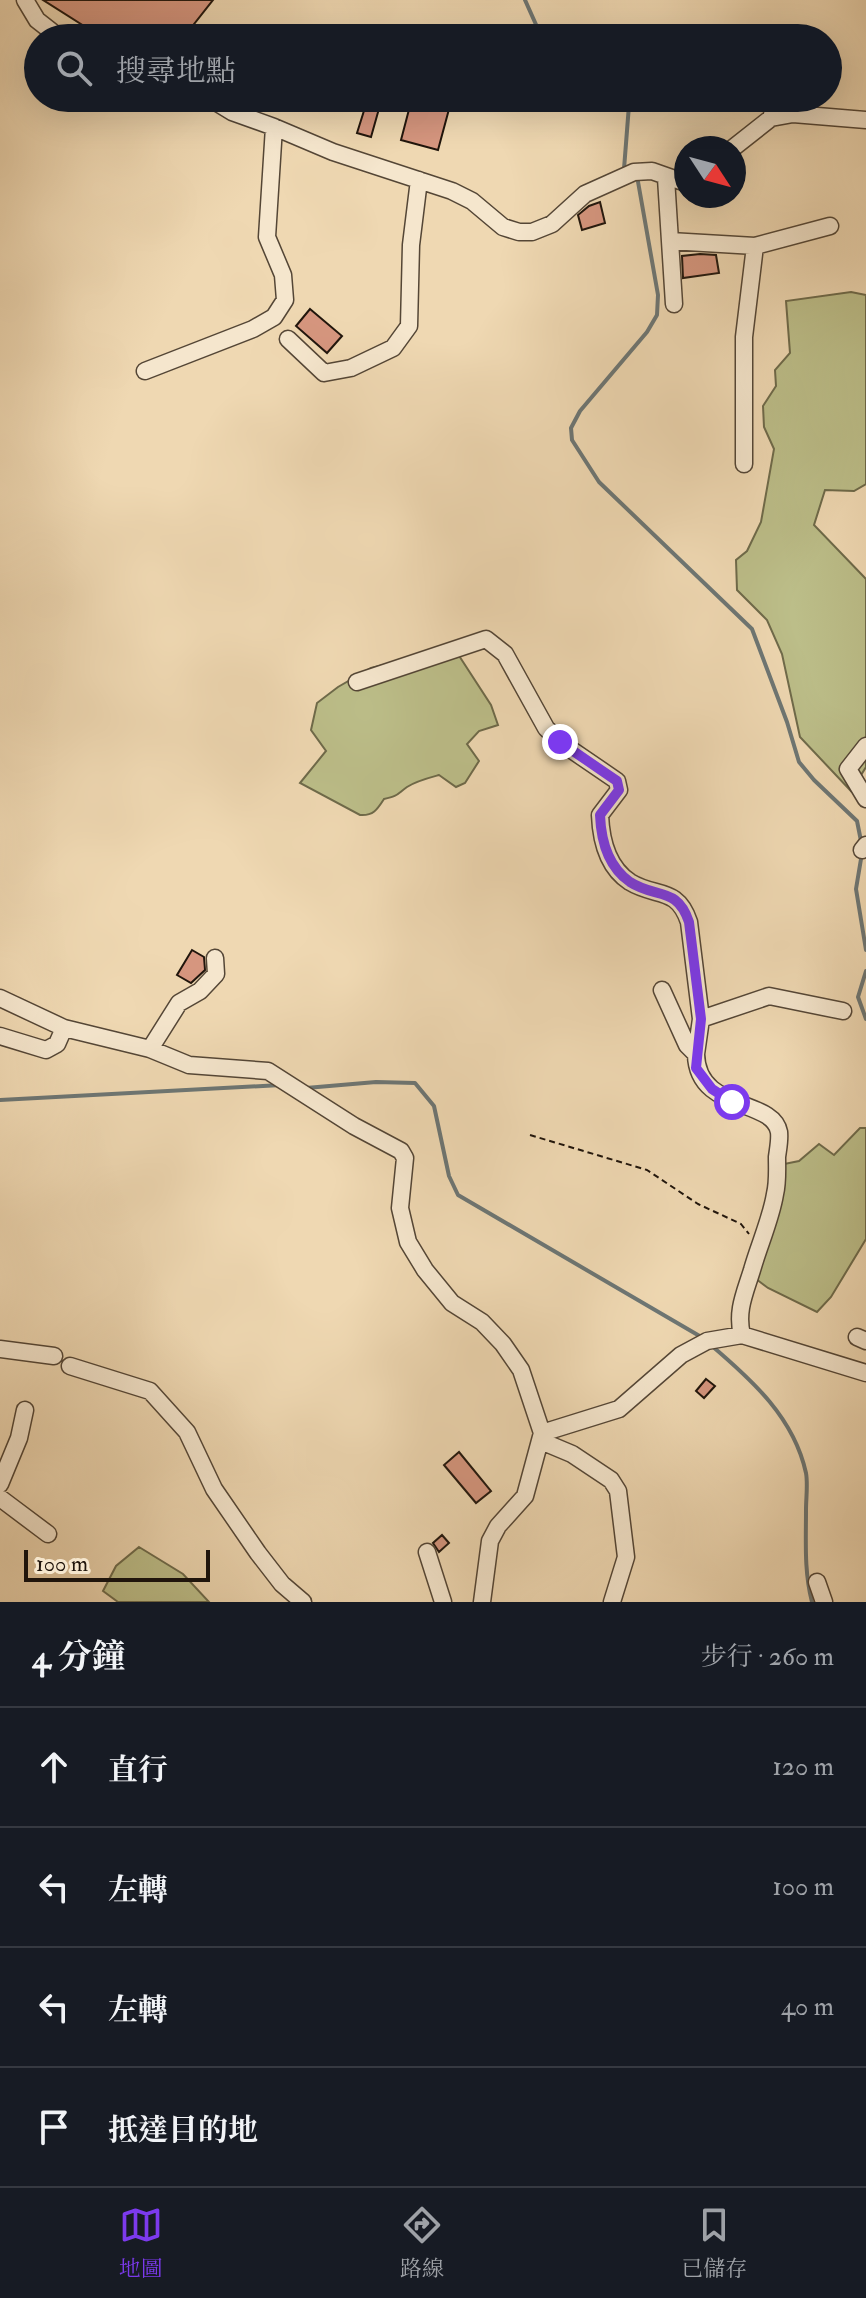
<!DOCTYPE html>
<html lang="zh-TW">
<meta charset="utf-8">
<style>
:root{--surface:#171b24;--page:#242831;--text:#f1f3f6;--muted:#9ea1a6;--line:#363941;--accent:#7c3aed}
body{margin:0;font-family:"IM FELL Double Pica","Noto Serif TC",serif;background:var(--page);color:var(--text)}
.compass{position:absolute;left:674px;top:136px;width:72px;height:72px;border-radius:50%;background:var(--surface);box-shadow:0 8px 32px #0002;rotate:126deg}
.scale{position:absolute;left:24px;bottom:20px;width:186px;box-sizing:border-box;padding-left:8px;border:4px solid #20150c;border-top:0;font-size:22px;line-height:28px;white-space:nowrap;color:#20150c;-webkit-text-stroke:6px #f5e6cd;paint-order:stroke}
.stop{position:absolute;width:24px;height:24px;margin:-18px;border:6px solid #7c3aed;border-radius:50%;background:#fff}
.stop.end{background:#7c3aed;border-color:#fff;box-shadow:0 2px 8px #0008}
.list{margin:0;padding:0;list-style:none}
h2{display:flex;justify-content:space-between;align-items:center;height:104px;margin:0;padding:0 32px;font-size:34px}
h2 small{font-size:26px;font-weight:400;color:var(--muted)}
.list li{display:grid;grid-template-columns:52px 1fr auto;gap:24px;align-items:center;box-sizing:border-box;height:120px;padding:0 32px;border-top:2px solid var(--line)}
.list b{display:block;font-size:30px;white-space:nowrap}
.list em{font-size:26px;font-style:normal;color:var(--muted)}
.icon{flex:none;width:44px;height:44px;fill:none;stroke:currentColor;stroke-width:2;stroke-linecap:round;stroke-linejoin:round}
.map{position:relative;flex:none;width:866px;height:1602px;overflow:hidden}
.search{position:absolute;background:var(--surface);box-shadow:0 8px 32px #0002;left:24px;right:24px;top:24px;height:88px;display:flex;align-items:center;gap:20px;box-sizing:border-box;padding:0 28px;border-radius:44px;color:var(--muted);font-size:30px}
.sheet{height:584px;background:var(--surface)}
nav{display:flex;justify-content:space-around;align-items:center;box-sizing:border-box;height:112px;border-top:2px solid var(--line);background:var(--surface);font-size:22px;color:var(--muted)}
nav a{display:grid;justify-items:center;gap:4px}
nav .on{color:var(--accent)}
.map>svg:first-child{display:block}
</style>
<div class="map">
<svg width="866" height="1602" viewBox="0 0 866 1602">
<rect width="100%" height="100%" fill="#efd8b2"/>
<filter id="stains"><feTurbulence type="fractalNoise" baseFrequency=".0025" numOctaves="4"/><feColorMatrix values="0 0 0 0 .2 0 0 0 0 .09 0 0 0 0 .02 0 0 0 .5 -.17"/></filter>
<radialGradient id="worn" r=".72"><stop offset=".6" stop-color="#630" stop-opacity="0"/><stop offset="1" stop-color="#630" stop-opacity=".3"/></radialGradient>
<path fill="#bcbe89" stroke="#6e6a4a" stroke-width="2" d="M851,292L866,295V484L854,491L825,490L814,525L866,579V767L851,791L800,737L782,654L767,620L737,590L736,560L747,551L761,522L774,449L764,427L763,406L776,386L775,370L790,353L786,301Z
M454,648L491,705L498,725L479,731L467,744L479,761L465,783L456,787L439,775C428,778 416,781 407,787C396,795 398,796 384,799C377,810 373,816 360,815L300,783L326,751L311,730L317,703L338,687L371,668Z
M860,1128H866V1239L831,1297L817,1312L768,1288L756,1279L763,1261L779,1165L799,1161L819,1144L834,1155Z
M139,1547L183,1574L209,1602H118L103,1591L116,1566Z"/>
<g fill="none" stroke-linecap="round" stroke-linejoin="round">
<path stroke="#6d7674" stroke-width="4" d="M525,0L542,38
M626,98L629,105L624,169L627,170
M637,176L658,295L657,315L647,332L580,411L571,428L572,440L599,482L752,629L787,722L799,762L814,780L857,821L861,841
M862,853L856,889L866,950
M866,971L858,997L866,1019
M306,1088L376,1082L415,1083L434,1106L449,1176L458,1195L703,1338
M0,1100L281,1085
M712,1346C753,1381 794,1418 806,1473C808,1484 806,1498 806,1510C806,1542 804,1571 812,1602"/>
</g>
<path fill="#d6967f" stroke="#20150c" stroke-width="2" d="M43,0H213L183,38H123L115,32L111,38H103Z
M368,98H382L371,137L357,133Z
M412,98H452L438,150L401,140Z
M600,202L605,223L582,230L578,215L589,206Z
M700,254L716,255L719,273L683,278L682,256Z
M310,309L342,336L327,353L296,326Z
M192,950L204,957L205,970L191,983L177,975Z
M706,1379L715,1386L704,1398L696,1391Z
M459,1452L491,1491L476,1503L444,1465Z
M442,1535L449,1543L439,1552L433,1543Z"/>
<g fill="none" stroke-linecap="round" stroke-linejoin="round">
<g stroke="#544636" stroke-width="19">
<path id="minor" d="M25,0L37,20L60,38
M209,98L232,112L274,127L333,152L452,191L472,201L503,227L519,232H532L552,224L585,194L634,172L652,171L686,183
M771,118L777,98
M733,148L771,118L793,114L866,120
M666,178L674,304
M670,241L755,246L830,226
M288,339L324,373L351,368L393,348L409,326L411,245L419,180
M145,371L253,329L274,317L285,300L283,275L267,237L274,127
M744,464V337L755,246
M357,682L486,639L505,654L546,728L560,742L617,781L619,790L600,815C601,840 607,867 630,882C656,898 677,886 689,922L701,1019
M866,746L848,769L866,799
M862,850L866,845
M662,990L687,1045L696,1054C697,1112 773,1098 779,1132C780,1140 778,1149 777,1157C777,1169 778,1182 775,1194C771,1219 759,1245 752,1270C745,1293 736,1311 742,1335
M0,998L64,1028L150,1049L189,1065L268,1071L354,1126L401,1151L405,1158L400,1208L408,1242L425,1270L452,1303L482,1322L503,1344L521,1370L542,1433L525,1496L498,1526L490,1541L482,1602
M0,1036L46,1050L57,1044L64,1028
M150,1049L179,1003L200,991L216,974L215,958
M696,1054L701,1019L769,996L843,1011
M857,1337L866,1341
M0,1349L54,1356
M70,1366L150,1391L187,1432L214,1489L258,1553L282,1584L303,1602
M542,1433L619,1409L681,1355L707,1341L742,1335L866,1373
M541,1441L572,1454L611,1480L618,1491L626,1557L612,1602
M0,1484L19,1438L25,1410
M0,1498L48,1534
M427,1552L443,1602
M817,1582L824,1602"/>
</g>
<path stroke="#20150c" stroke-width="2" stroke-dasharray="6 4" stroke-linecap="butt" d="M530,1135L647,1170L698,1204L741,1224L749,1234"/>
<use href="#minor" stroke="#f5e6cd" stroke-width="16"/>
</g>
<g fill="none" stroke-linecap="round" stroke-linejoin="round">
<path stroke="#7c3aed" stroke-width="10" d="M560,742L617,781L619,790L600,815C601,840 607,866 630,882C656,899 677,886 689,922L701,1019L696,1068L712,1089L732,1102"/>
</g>
<rect width="100%" height="100%" filter="url(#stains)"/>
<rect width="100%" height="100%" fill="url(#worn)"/>
</svg>
<svg class="compass" viewBox="-18 -18 36 36"><path d="M0-13l5 13h-10z" fill="#e53935"/><path d="M0 13l5-13h-10z" fill="#9ea1a6"/></svg>
<div class="scale">100 m</div>
<div class="stop" style="left:732px;top:1102px"></div>
<div class="stop end" style="left:560px;top:742px"></div>
<div class="search"><svg class="icon" aria-label="search" viewBox="0 0 24 24"><circle cx="10" cy="10" r="6"/><path d="M15 15l6 6"/></svg>搜尋地點</div>
</div>
<section class="sheet">
<h2>4 分鐘<small>步行 · 260 m</small></h2>
<ul class="list">
<li><svg class="icon" aria-label="ahead" viewBox="0 0 24 24"><path d="M12 20V5M6 11l6-6 6 6"/></svg><div><b>直行</b></div><em>120 m</em></li>
<li><svg class="icon" aria-label="left" viewBox="0 0 24 24"><path d="M17 20v-9H6M10 6l-5 5 5 5"/></svg><div><b>左轉</b></div><em>100 m</em></li>
<li><svg class="icon" aria-label="left" viewBox="0 0 24 24"><path d="M17 20v-9H6M10 6l-5 5 5 5"/></svg><div><b>左轉</b></div><em>40 m</em></li>
<li><svg class="icon" aria-label="arrive" viewBox="0 0 24 24"><path d="M6 21V4h12l-3 4 3 4H6"/></svg><div><b>抵達目的地</b></div></li>
</ul>
</section>
<nav>
<a class="on"><svg class="icon" aria-label="map" viewBox="0 0 24 24"><path d="M3 6l6-2 6 2 6-2v14l-6 2-6-2-6 2zM9 4v14M15 6v14"/></svg>地圖</a>
<a><svg class="icon" aria-label="directions" viewBox="0 0 24 24"><path d="M12 3l9 9-9 9-9-9zM9 14v-3h6M13 9l2 2-2 2"/></svg>路線</a>
<a><svg class="icon" aria-label="saved" viewBox="0 0 24 24"><path d="M7 4h10v16l-5-4-5 4z"/></svg>已儲存</a>
</nav>
